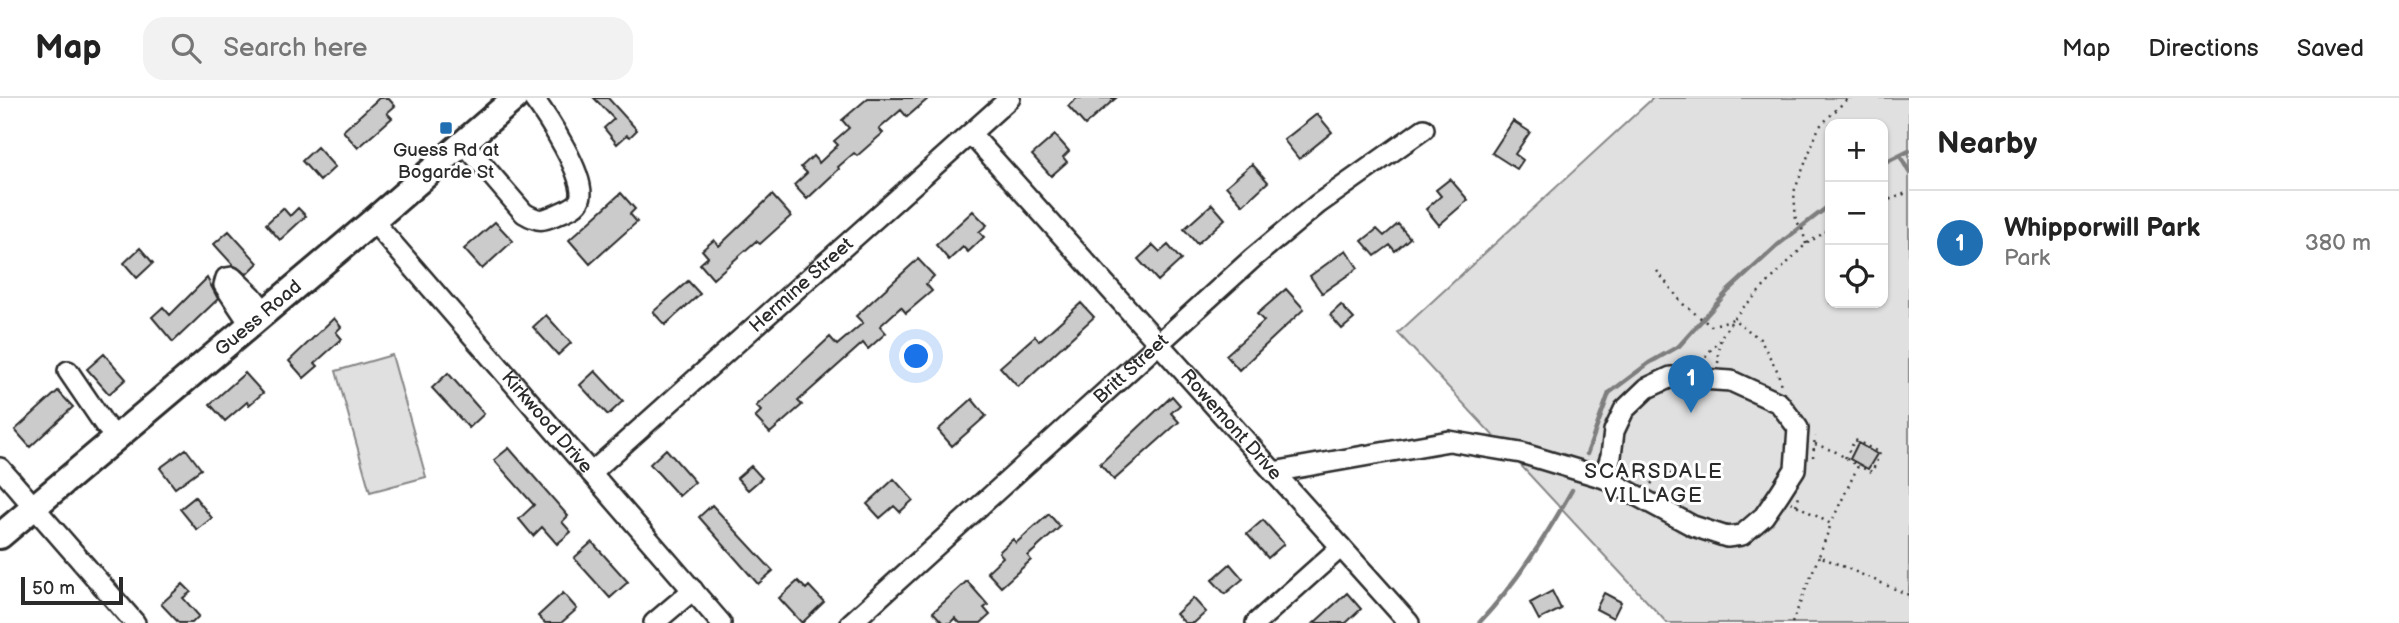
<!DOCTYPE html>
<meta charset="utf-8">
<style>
:root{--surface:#fff;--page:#f2f2f2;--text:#222;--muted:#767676;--line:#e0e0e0;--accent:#1f6fb2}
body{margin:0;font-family:"Balsamiq Sans",sans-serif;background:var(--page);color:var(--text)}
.controls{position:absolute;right:21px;top:21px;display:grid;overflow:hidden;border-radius:14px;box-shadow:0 2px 5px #0004}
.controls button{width:63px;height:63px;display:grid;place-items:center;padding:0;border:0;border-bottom:2px solid var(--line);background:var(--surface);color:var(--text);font:35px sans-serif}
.scale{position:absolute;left:21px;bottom:18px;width:102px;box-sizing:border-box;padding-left:7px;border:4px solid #2b2b2b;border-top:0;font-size:19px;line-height:24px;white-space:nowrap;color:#2b2b2b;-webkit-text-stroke:5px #fff;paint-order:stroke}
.you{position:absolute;left:917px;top:259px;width:24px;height:24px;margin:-18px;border:5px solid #fff;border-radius:50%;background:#1a73e8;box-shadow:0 0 0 10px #1a73e833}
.badge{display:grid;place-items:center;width:46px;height:46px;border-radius:50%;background:var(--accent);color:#fff;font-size:23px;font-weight:700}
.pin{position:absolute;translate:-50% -58px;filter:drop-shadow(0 2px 4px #0008)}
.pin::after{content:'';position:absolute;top:37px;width:24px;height:21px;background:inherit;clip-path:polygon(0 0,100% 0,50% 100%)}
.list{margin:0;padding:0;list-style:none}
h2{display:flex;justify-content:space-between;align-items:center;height:91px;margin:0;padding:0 28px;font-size:30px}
h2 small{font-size:23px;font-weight:400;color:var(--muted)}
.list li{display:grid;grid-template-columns:46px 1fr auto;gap:21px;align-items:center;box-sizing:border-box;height:105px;padding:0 28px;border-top:2px solid var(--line)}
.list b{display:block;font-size:26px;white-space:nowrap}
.list p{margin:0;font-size:23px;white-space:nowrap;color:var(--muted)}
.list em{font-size:23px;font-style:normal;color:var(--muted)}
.icon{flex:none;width:38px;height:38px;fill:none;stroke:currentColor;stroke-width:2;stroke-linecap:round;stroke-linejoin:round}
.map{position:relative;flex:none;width:1909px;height:525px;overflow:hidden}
header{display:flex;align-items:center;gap:42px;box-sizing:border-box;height:98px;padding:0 35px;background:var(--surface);border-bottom:2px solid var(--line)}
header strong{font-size:33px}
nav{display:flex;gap:38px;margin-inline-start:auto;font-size:24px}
.search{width:490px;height:63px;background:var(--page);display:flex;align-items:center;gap:18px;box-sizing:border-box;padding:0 24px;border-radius:21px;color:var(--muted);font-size:26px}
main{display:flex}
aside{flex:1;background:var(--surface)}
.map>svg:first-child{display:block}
</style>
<header>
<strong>Map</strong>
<div class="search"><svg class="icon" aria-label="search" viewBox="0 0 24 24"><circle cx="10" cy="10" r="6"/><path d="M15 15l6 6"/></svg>Search here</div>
<nav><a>Map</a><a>Directions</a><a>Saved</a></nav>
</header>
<main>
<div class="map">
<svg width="1909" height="525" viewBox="0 0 1909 525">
<rect width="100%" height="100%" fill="#fff"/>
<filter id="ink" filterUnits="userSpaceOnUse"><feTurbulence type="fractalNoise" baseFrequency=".0143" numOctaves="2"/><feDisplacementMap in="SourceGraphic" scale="14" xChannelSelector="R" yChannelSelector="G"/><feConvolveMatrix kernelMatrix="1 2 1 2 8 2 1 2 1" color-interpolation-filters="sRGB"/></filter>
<g filter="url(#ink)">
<path fill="#e0e0e0" stroke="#868686" stroke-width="2" fill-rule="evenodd" d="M1653,0H1909V525H1667L1398,235ZM1830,26H1883V205H1830Z
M392,257L426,379L370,394L336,273Z"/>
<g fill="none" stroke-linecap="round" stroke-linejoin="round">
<path stroke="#7e7e7e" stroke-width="4.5" d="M1900,58L1909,74
M1883,66L1909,53
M1587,356L1609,295L1649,265L1679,248L1728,193L1779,146L1830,107
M1479,525C1517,484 1545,440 1572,392"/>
</g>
<path fill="#cbcbcb" stroke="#2b2b2b" stroke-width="2" d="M379,0H388L395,8L387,15L392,20L358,50L343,33Z
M594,0H608L637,32L630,39L627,37L617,46L604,30L614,21Z
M868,0H929L907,19L901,12L879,31L883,35L857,58L854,55L838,69L839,71L807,101L794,87L807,75L801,69L813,58L819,65L838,47L834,43L849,30L842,22Z
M1077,0H1116L1085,27L1068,8Z
M1317,16L1332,34L1299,61L1284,42Z
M1513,23L1530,34L1515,56L1523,62L1517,71L1492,55Z
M1055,37L1069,53L1063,59L1067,64L1051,78L1032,57Z
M317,49L335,69L320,83L302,63Z
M1252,66L1268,84L1243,107L1226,88Z
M1450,81L1468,102L1439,127L1426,111L1441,98L1436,92Z
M621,95L635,111L630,116L637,124L590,166L569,142Z
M772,97L791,118L760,146L756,143L713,181L700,166L708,159L702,152L714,142L719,148Z
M1212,106L1225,121L1197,146L1184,131Z
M283,110L290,118L298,110L306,118L280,142L266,126Z
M973,113L987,127L979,134L984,139L968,154L963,149L949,162L936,147Z
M495,124L513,143L482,171L464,151Z
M1398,126L1410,140L1395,153L1390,147L1375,158L1362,143L1377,131L1384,138Z
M229,133L258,165L247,176L233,167L214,146Z
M1153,147L1160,154L1168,147L1181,162L1158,183L1138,161Z
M140,150L153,165L137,180L124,165Z
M1346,152L1358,170L1322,195L1310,178Z
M918,161L934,178L926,186L932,193L906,215L901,209L880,228L886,235L868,251L863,245L798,303L802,307L770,335L755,319L761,313L756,308L830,239L837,247L863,225L856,218Z
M207,180L218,201L173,244L152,219L163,209L170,217Z
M688,183L700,196L665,227L653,214Z
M1286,191L1304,211L1239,272L1226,257L1264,223L1257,216Z
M1081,205L1094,219L1018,289L1000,269L1035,238L1039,243Z
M1341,207L1354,221L1342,231L1330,217Z
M546,217L571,245L558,257L533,229Z
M334,220L341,229L336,234L342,241L315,265L318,268L304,280L289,263Z
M104,256L126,281L109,296L87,271Z
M595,273L623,303L608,317L580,287Z
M245,275L263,295L249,307L247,304L225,323L210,306Z
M448,275L484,316L469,330L432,290Z
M58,293L73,309L30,349L15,332Z
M1172,298L1180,307L1171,315L1179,324L1114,382L1100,366Z
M972,301L986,318L952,348L938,332Z
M1858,345L1877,356L1868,371L1850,361Z
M509,350L568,418L562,424L571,434L557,446L542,429L533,438L519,421L534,407L494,362Z
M186,351L201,371L175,390L160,370Z
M666,351L695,384L679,398L650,366Z
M751,368L762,380L748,392L737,380Z
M894,381L913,402L900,414L894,408L880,420L867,406Z
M195,399L212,420L197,432L180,411Z
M712,407L773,473L758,486L699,419Z
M1049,416L1060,429L1028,458L1031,462L1001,489L987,474L1003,459L999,454L1013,441L1016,445Z
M1263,422L1284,446L1268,460L1247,436Z
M592,444L628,484L610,500L574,460Z
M1230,466L1243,481L1225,496L1212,482Z
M798,483L806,491L809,488L824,504L802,525L779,500Z
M967,483L988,507L984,510L990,517L981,525H960L955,520L950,525H943L933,514Z
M183,486L191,494L183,500L199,518L192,525H179L161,506Z
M1552,493L1561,511L1539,522L1530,505Z
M563,495L577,511L561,525H545L538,518Z
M1347,495L1361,511L1346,525H1314Z
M1604,495L1621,504L1613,520L1596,511Z
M1193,500L1206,514L1194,525H1185L1176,516Z"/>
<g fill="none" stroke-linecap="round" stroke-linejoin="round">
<g stroke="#2b2b2b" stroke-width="24">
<g id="minor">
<path id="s1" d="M971,36L1409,525"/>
<path d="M463,44L524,115C539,124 542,123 558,116C566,112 577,109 580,101C588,81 546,17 533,0"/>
<path id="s2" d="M373,123L721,525"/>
<path d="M250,226L224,187L226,180L232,179L252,198L265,214"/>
<path d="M68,273L104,326L116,339"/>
<path d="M0,370L135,525"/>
<path d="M1273,374L1449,343L1521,355L1604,380L1693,428L1727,439L1742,437L1764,418L1779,396L1795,371L1798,330L1779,305L1731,283L1671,279L1647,290L1624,312L1614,333L1611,358L1604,380"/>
<path id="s3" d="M591,375L1010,0"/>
<path d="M654,525L693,492"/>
<path id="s4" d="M851,525L1253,160L1318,106L1424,31"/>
<path d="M1256,525L1341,449"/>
</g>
</g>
<g stroke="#2b2b2b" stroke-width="30">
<g id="major">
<path id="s5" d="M0,438L373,123L515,0"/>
</g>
</g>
<path stroke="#2b2b2b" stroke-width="2.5" stroke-dasharray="2 5" stroke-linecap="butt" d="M1883,104L1909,94
M1806,146L1802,130L1796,123L1794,94L1819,29L1848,0
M1657,173L1683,206L1711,228L1733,221L1760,241L1778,274L1781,288
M1701,264L1719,242
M1718,265L1721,239L1736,217L1806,146L1830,131
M1815,346L1836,354L1858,368L1831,425
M1813,359L1815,338
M1845,360L1855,342L1880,355L1872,374L1858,368
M1651,386C1662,374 1676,379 1686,367
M1791,404L1831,426L1819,458L1909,497
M1796,407L1800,395
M1792,525L1819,458"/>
<use href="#minor" stroke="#fff" stroke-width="19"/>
<use href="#major" stroke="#fff" stroke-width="24"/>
</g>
</g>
<rect fill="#1f6fb2" stroke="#fff" stroke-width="2.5" x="439" y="23" width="14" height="14" rx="3.5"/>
<g text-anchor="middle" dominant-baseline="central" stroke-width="6" stroke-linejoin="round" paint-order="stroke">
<g font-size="19" fill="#2b2b2b" stroke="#fff">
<text x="446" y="52">Guess Rd at<tspan x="446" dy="22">Bogarde St</tspan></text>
</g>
<g font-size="19" fill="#2b2b2b" stroke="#fff">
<text stroke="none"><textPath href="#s3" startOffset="282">Hermine Street</textPath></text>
<text stroke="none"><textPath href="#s5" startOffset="338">Guess Road</textPath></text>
<text stroke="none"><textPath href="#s4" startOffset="378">Britt Street</textPath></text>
<text stroke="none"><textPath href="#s2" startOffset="266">Kirkwood Drive</textPath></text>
<text stroke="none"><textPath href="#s1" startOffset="390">Rowemont Drive</textPath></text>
</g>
<g font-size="21" letter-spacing="2" fill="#2b2b2b" stroke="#fff">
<text x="1654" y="373">SCARSDALE<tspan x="1654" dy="24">VILLAGE</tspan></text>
</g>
</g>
</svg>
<div class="controls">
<button>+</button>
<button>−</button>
<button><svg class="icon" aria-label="locate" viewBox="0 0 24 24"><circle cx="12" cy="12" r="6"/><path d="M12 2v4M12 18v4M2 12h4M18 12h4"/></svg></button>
</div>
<div class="scale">50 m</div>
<div class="you"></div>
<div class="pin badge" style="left:1691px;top:315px">1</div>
</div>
<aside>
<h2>Nearby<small></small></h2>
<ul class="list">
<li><span class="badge">1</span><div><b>Whipporwill Park</b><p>Park</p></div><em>380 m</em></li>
</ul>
</aside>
</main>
